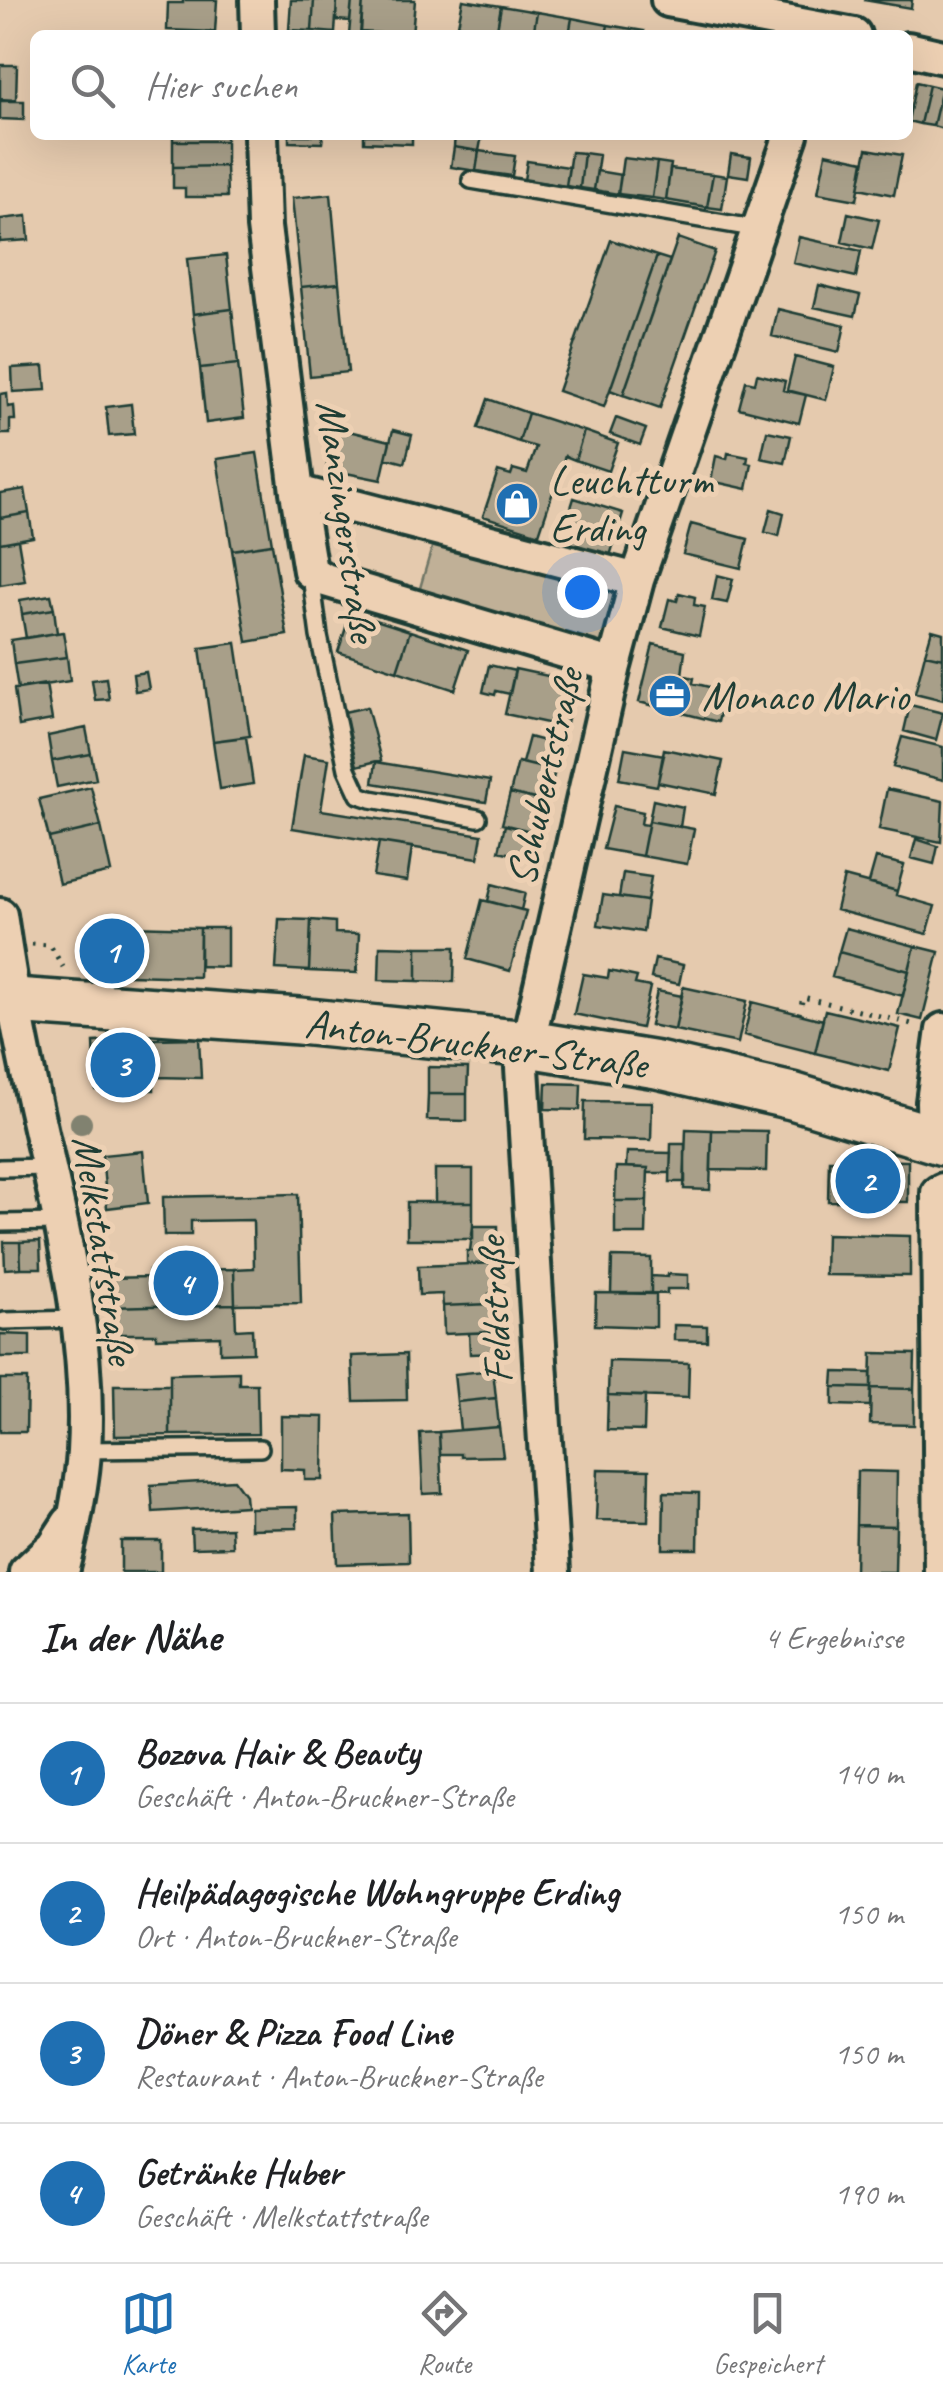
<!DOCTYPE html>
<html lang="de">
<meta charset="utf-8">
<style>
:root{--surface:#fff;--page:#f6f6f6;--text:#202124;--muted:#757577;--line:#e0e0e0;--accent:#1f6fb2}
body{margin:0;font-family:Caveat,sans-serif;background:var(--page);color:var(--text)}
.you{position:absolute;left:582px;top:592px;width:35px;height:35px;margin:-25px;border:8px solid #fff;border-radius:50%;background:#1a73e8;box-shadow:0 0 0 15px #1a73e833}
.badge{display:grid;place-items:center;width:65px;height:65px;border-radius:50%;background:var(--accent);color:#fff;font-size:32px;font-weight:700}
.pin{position:absolute;translate:-50% -50%;border:5px solid #fff;box-shadow:0 2px 10px #0006}
.list{margin:0;padding:0;list-style:none}
h2{display:flex;justify-content:space-between;align-items:center;height:130px;margin:0;padding:0 40px;font-size:42px}
h2 small{font-size:32px;font-weight:400;color:var(--muted)}
.list li{display:grid;grid-template-columns:65px 1fr auto;gap:30px;align-items:center;box-sizing:border-box;height:140px;padding:0 40px;border-top:2px solid var(--line)}
.list b{display:block;font-size:38px;white-space:nowrap}
.list p{margin:0;font-size:32px;white-space:nowrap;color:var(--muted)}
.list em{font-size:32px;font-style:normal;color:var(--muted)}
.icon{flex:none;width:55px;height:55px;fill:none;stroke:currentColor;stroke-width:2;stroke-linecap:round;stroke-linejoin:round}
.map{position:relative;flex:none;width:943px;height:1572px;overflow:hidden}
.search{position:absolute;background:var(--surface);box-shadow:0 10px 40px #0002;left:30px;right:30px;top:30px;height:110px;display:flex;align-items:center;gap:25px;box-sizing:border-box;padding:0 35px;border-radius:15px;color:var(--muted);font-size:38px}
.sheet{height:690px;background:var(--surface)}
nav{display:flex;justify-content:space-around;align-items:center;box-sizing:border-box;height:140px;border-top:2px solid var(--line);background:var(--surface);font-size:28px;color:var(--muted)}
nav a{display:grid;justify-items:center;gap:5px}
nav .on{color:var(--accent)}
.map>svg:first-child{display:block}
</style>
<div class="map">
<svg width="943" height="1572" viewBox="0 0 943 1572">
<rect width="100%" height="100%" fill="#e5caae"/>
<filter id="ink" filterUnits="userSpaceOnUse"><feTurbulence type="fractalNoise" baseFrequency=".01" numOctaves="2"/><feDisplacementMap in="SourceGraphic" scale="20" xChannelSelector="R" yChannelSelector="G"/><feConvolveMatrix kernelMatrix="1 2 1 2 8 2 1 2 1" color-interpolation-filters="sRGB"/></filter>
<g filter="url(#ink)">
<path fill="#c0b097" stroke="#707666" stroke-width="2.5" d="M435,537L623,593L609,638L602,645L418,595Z"/>
<path fill="#a89f89" stroke="#1f3d34" stroke-width="2.5" d="M183,0H217L215,32L167,30L168,3H183Z
M291,0H314L312,31L289,30Z
M314,0H337L335,33L312,31Z
M337,0H352L350,21L336,20Z
M352,0H363L360,35H349Z
M363,0H415L412,35L361,32Z
M463,0L501,6L496,35H456Z
M864,0H912L911,8Z
M501,6L537,12L533,35H496Z
M537,12L572,18L569,35H533Z
M572,18L608,25L606,35H569Z
M608,25L644,31L643,35H606Z
M0,65H17L16,100L0,99Z
M916,82L929,85L920,124L908,121Z
M929,85L942,88L933,126L920,124Z
M942,88H943V129L933,126Z
M0,101H24V120L0,119Z
M173,135H226V141H173Z
M289,135H323L322,143L289,142Z
M364,135H412V144L364,142Z
M455,135H482L479,151L454,147Z
M173,141H226V166L173,167Z
M454,147L479,151L476,171L451,167Z
M867,149L902,155L894,195L859,188Z
M479,151L515,156L512,176L476,171Z
M571,152L584,153L580,188L566,186Z
M584,153L599,155L594,190L580,188Z
M826,153L864,161L857,200L818,193Z
M731,154L751,157L748,177L728,174Z
M623,158L657,162L652,198L618,194Z
M527,161L569,167L566,186L524,180Z
M657,162L671,164L666,200L652,198Z
M226,166L227,197H185V188H173V167Z
M670,169L713,174L707,207L666,200Z
M597,171L621,175L618,194L594,190Z
M713,174L727,176L722,209L707,207Z
M331,194L339,283L301,287L292,198Z
M848,213L879,220L872,249L842,242Z
M27,216L29,240L0,242V219Z
M799,237L861,251L856,277L793,263Z
M678,238L715,251L660,408L623,395Z
M611,240L657,256L604,407L558,391Z
M226,255L232,309L193,314L187,259Z
M657,256L670,260L623,395L610,390Z
M339,283L348,372L310,376L301,287Z
M819,285L860,295L855,316L814,307Z
M232,309L238,364L200,368L193,314Z
M778,309L845,325L839,352L772,336Z
M795,357L834,367L826,400L787,390Z
M238,364L244,418L206,423L200,368Z
M44,366L46,390L13,392L12,368Z
M757,374L785,381L783,390L806,395L799,423L739,408L746,381L755,383Z
M7,393L8,407L14,406L15,420H10V434H0V394Z
M488,399L528,413L519,442L478,428Z
M131,404L134,434L109,436L106,407Z
M528,413L584,431L575,460L565,456L539,534L483,516L498,471L511,475L513,469L527,473L536,447L519,442Z
M616,418L646,429L640,445L610,434Z
M336,428L390,441L381,480L326,469Z
M393,430L412,435L405,463L386,458Z
M584,431L618,443L608,471L575,460Z
M767,431L791,436L785,463L761,458Z
M257,453L272,544L232,550L217,459Z
M728,453L748,457L747,463L752,464L747,489L711,481L716,456L727,459Z
M25,489L29,513L0,518V493Z
M574,498L623,513L610,556L561,540Z
M771,509L784,513L779,536L765,532Z
M29,513L33,537L0,543V518Z
M691,524L748,539L741,568L683,554Z
M18,540L25,581L0,585V543Z
M272,544L287,635L247,642L232,550Z
M717,575L733,579L727,603L712,600Z
M679,593L695,597L694,605L705,607L699,636L662,627L669,599L677,601Z
M51,595L54,609L22,614L20,600Z
M54,609L57,633L26,638L22,614Z
M351,612L410,631L397,671L338,652Z
M932,630L943,633V658L925,654Z
M410,631L468,650L455,690L397,671Z
M63,632L67,657L14,664L11,640Z
M236,643L250,736L213,741L200,648Z
M653,644L685,651L682,675L694,678L693,683L725,691L718,722L639,702Z
M925,654L943,658V700L915,693Z
M67,657L70,681L18,689L14,664Z
M489,665L515,671L510,694L496,691L495,695L483,692Z
M515,669L576,682L566,727L505,714Z
M146,672L149,689L135,691L133,674Z
M106,678L109,699L95,700L92,680Z
M46,684L52,720L19,726L14,689Z
M910,705L943,713L936,740L904,731Z
M367,707L381,760L357,766L344,712Z
M86,728L91,754L52,761L48,736Z
M246,737L253,784L220,789L213,741Z
M529,737L562,746L555,771L522,763Z
M902,737L943,747V780L893,767Z
M625,748L664,755L657,786L619,779Z
M664,749L723,761L716,794L658,782Z
M91,754L96,779L57,787L52,761Z
M304,755L329,759L321,810L482,835L478,858L292,828Z
M376,762L490,781L486,802L373,783Z
M518,762L555,771L547,802L510,793Z
M91,787L101,826L49,838L39,799Z
M887,789L943,801L941,842L879,829Z
M510,793L547,802L539,833L502,824Z
M653,800L683,807L680,827L649,821Z
M614,806L643,812L641,824L648,825L642,856L603,849Z
M649,821L694,829L687,864L642,856Z
M505,825L539,833L533,859L499,851Z
M101,826L111,872L59,884L49,838Z
M916,839L938,846L934,864L911,858Z
M379,842L412,847L407,881L373,876Z
M876,858L904,865L897,891L869,883Z
M623,873L651,877L647,901L619,897Z
M844,877L897,891L896,895L935,906L927,934L836,910Z
M492,884L525,893L521,910L488,901Z
M603,895L647,901L643,932L598,925Z
M482,900L526,911L510,971L467,959Z
M279,919L311,920L309,971L276,969Z
M311,920L335,922V933L359,934L357,973L309,971Z
M94,925L200,928L199,977L93,974Z
M200,928H227V967L200,966Z
M846,928L915,946L909,971L839,952Z
M380,946L417,947V981L379,980Z
M915,946L939,952L922,1020L898,1014Z
M417,947H455L454,982L417,981Z
M839,952L909,971L903,996L832,977Z
M655,959L683,965L679,984L651,978Z
M609,971L637,977L635,984L650,987L641,1028L574,1014L583,974L608,978Z
M683,987L747,1001L738,1043L675,1030Z
M657,991L682,996L675,1030L650,1025Z
M752,1002L823,1020L815,1053L744,1035Z
M825,1010L900,1028L889,1071L815,1053Z
M199,1038L201,1078L155,1077L154,1039Z
M154,1039V1090H96L94,1042Z
M428,1067L468,1068L467,1094H428Z
M546,1083L581,1084L580,1110L545,1109Z
M428,1094H467V1121L427,1120Z
M585,1101L652,1102L651,1140L584,1139Z
M686,1129L712,1130L710,1190L684,1189Z
M712,1130L767,1131L766,1171L711,1170Z
M671,1144H685V1182H670Z
M143,1151L148,1203L107,1208L102,1155Z
M627,1152L671,1153L670,1173H648V1168L626,1167Z
M829,1160L908,1161V1202L828,1201Z
M616,1167L648,1168L647,1201H615Z
M435,1169H473V1202H435Z
M298,1194L301,1303L235,1304L234,1269L254,1268L253,1220L191,1221V1235H164L163,1197Z
M615,1201H647L646,1234H615Z
M407,1202H473V1239H407Z
M473,1226H498V1251H470Z
M826,1234L910,1236V1276L825,1275Z
M40,1241L41,1268H21L20,1242Z
M4,1242H20L21,1268L5,1269Z
M467,1251H498L499,1263L467,1264Z
M612,1257L651,1258V1293H611Z
M499,1263L500,1293L489,1294L490,1304L443,1306L442,1294L419,1295L418,1266Z
M234,1269L235,1304L108,1307V1278L149,1277V1271Z
M668,1274L688,1275V1289H667V1294L651,1293V1276L668,1277Z
M596,1293L656,1294V1327L595,1325Z
M235,1304L236,1330L252,1329L253,1352L220,1353V1336L156,1338V1334H109L108,1307Z
M490,1304L491,1332L444,1334L443,1306Z
M674,1325L707,1326V1341L674,1340Z
M499,1332L500,1353L470,1354L469,1333Z
M0,1334L30,1335V1357H0Z
M872,1353L915,1354L914,1389L871,1388Z
M406,1354L407,1400L354,1401L352,1356Z
M609,1361L689,1363L688,1398L608,1395Z
M493,1370L496,1398L457,1402L454,1374Z
M239,1372V1384H257L258,1434L170,1435V1374Z
M834,1372L871,1373V1388L833,1387Z
M0,1379H27L26,1432H0Z
M114,1385H170V1435L115,1436Z
M833,1387L871,1388L870,1406L833,1405Z
M871,1388L914,1389V1425L870,1424Z
M608,1395L645,1396L644,1431L607,1430Z
M496,1398L499,1427L460,1430L457,1402Z
M281,1416L324,1417L323,1480H305V1470L281,1469Z
M499,1427L503,1456L461,1457V1454H440L439,1432Z
M439,1432L442,1493L423,1494L420,1433Z
M598,1469L649,1470L648,1521L596,1520Z
M857,1471L897,1472L896,1526L856,1525Z
M234,1480L245,1495L246,1506L153,1512L151,1485Z
M664,1492L699,1493L698,1549H663Z
M297,1507V1528L250,1529V1508Z
M408,1513L409,1562L337,1564L335,1515Z
M856,1525L896,1526L895,1572H855Z
M231,1528L232,1547L192,1548L191,1529Z
M121,1541H161V1572H121Z"/>
<g fill="none" stroke-linecap="round" stroke-linejoin="round">
<g stroke="#1f3d34" stroke-width="22">
<path id="service" d="M471,180L759,229
M311,576L319,636L347,769L359,795L371,799L478,818
M0,1168L49,1167
M0,1223L60,1222
M4,1321L77,1319
M84,1450L260,1448"/>
</g>
<g stroke="#1f3d34" stroke-width="40">
<path id="minor" d="M257,0L258,35
M668,0L854,35
M908,49L943,57
M261,135L264,227L297,492L310,571L322,579L614,666
M297,492L637,580
M0,915C7,963 15,1011 25,1059C51,1188 92,1318 84,1452C81,1492 72,1533 62,1572
M934,1139L933,1102L943,1030
M26,1572L54,1546L69,1523
M553,1572L522,1068L614,666L637,580L791,135
M941,1572L938,1193L943,1190"/>
</g>
<g stroke="#1f3d34" stroke-width="52">
<path id="secondary" d="M0,1000L299,1021L528,1044L657,1065L792,1096L943,1142"/>
</g>
<path stroke="#1f3d34" stroke-width="5" stroke-dasharray="2.5 8" stroke-linecap="butt" d="M32,944L50,945L63,967
M799,1014L803,997L916,1025"/>
<use href="#service" stroke="#edd0b3" stroke-width="15"/>
<use href="#minor" stroke="#edd0b3" stroke-width="32"/>
<use href="#secondary" stroke="#edd0b3" stroke-width="45"/>
</g>
<circle fill="#818270" cx="81" cy="1123" r="11"/>
</g>
<defs>
<g id="shop-disc" transform="scale(2.25)"><circle r="9.5" fill="#1f6fb2" stroke="#edd0b3"/><path d="M-5-2.5h2.3a2.7 3.5 0 0 1 5.4 0H5L5.5 6h-11ZM-1.5-2.5h3a1.5 2.3 0 0 0-3 0Z" fill="#fff"/></g>
<g id="office-disc" transform="scale(2.25)"><circle r="9.5" fill="#1f6fb2" stroke="#edd0b3"/><path d="M-6-3h4V-5.5h4V-3h4V5H-6ZM-1-4.5V-3h2v-1.5ZM-6 0V1H6V0Z" fill="#fff"/></g>
</defs>
<g fill-rule="evenodd">
<use href="#shop-disc" x="517" y="504"/>
<use href="#office-disc" x="670" y="696"/>
</g>
<g text-anchor="middle" dominant-baseline="central" stroke-width="10" stroke-linejoin="round" paint-order="stroke">
<g font-size="42" fill="#1f3d34" stroke="#edd0b3" text-anchor="start">
<text x="550" y="480">Leuchtturm<tspan x="550" dy="48">Erding</tspan></text>
<text x="702" y="696">Monaco Mario</text>
</g>
<g font-size="42" fill="#1f3d34" stroke="#edd0b3">
<text transform="translate(347 521) rotate(82)">Manzingerstraße</text>
<text transform="translate(545 777) rotate(-77)">Schubertstraße</text>
<text transform="translate(476 1044) rotate(7)">Anton-Bruckner-Straße</text>
<text transform="translate(104 1250) rotate(81)">Melkstattstraße</text>
<text transform="translate(495 1310) rotate(-93)">Feldstraße</text>
</g>
</g>
</svg>
<div class="you"></div>
<div class="pin badge" style="left:112px;top:951px">1</div>
<div class="pin badge" style="left:868px;top:1181px">2</div>
<div class="pin badge" style="left:123px;top:1065px">3</div>
<div class="pin badge" style="left:186px;top:1283px">4</div>
<div class="search"><svg class="icon" aria-label="search" viewBox="0 0 24 24"><circle cx="10" cy="10" r="6"/><path d="M15 15l6 6"/></svg>Hier suchen</div>
</div>
<section class="sheet">
<h2>In der Nähe<small>4 Ergebnisse</small></h2>
<ul class="list">
<li><span class="badge">1</span><div><b>Bozova Hair &amp; Beauty</b><p>Geschäft · Anton-Bruckner-Straße</p></div><em>140 m</em></li>
<li><span class="badge">2</span><div><b>Heilpädagogische Wohngruppe Erding</b><p>Ort · Anton-Bruckner-Straße</p></div><em>150 m</em></li>
<li><span class="badge">3</span><div><b>Döner &amp; Pizza Food Line</b><p>Restaurant · Anton-Bruckner-Straße</p></div><em>150 m</em></li>
<li><span class="badge">4</span><div><b>Getränke Huber</b><p>Geschäft · Melkstattstraße</p></div><em>190 m</em></li>
</ul>
</section>
<nav>
<a class="on"><svg class="icon" aria-label="map" viewBox="0 0 24 24"><path d="M3 6l6-2 6 2 6-2v14l-6 2-6-2-6 2zM9 4v14M15 6v14"/></svg>Karte</a>
<a><svg class="icon" aria-label="directions" viewBox="0 0 24 24"><path d="M12 3l9 9-9 9-9-9zM9 14v-3h6M13 9l2 2-2 2"/></svg>Route</a>
<a><svg class="icon" aria-label="saved" viewBox="0 0 24 24"><path d="M7 4h10v16l-5-4-5 4z"/></svg>Gespeichert</a>
</nav>
